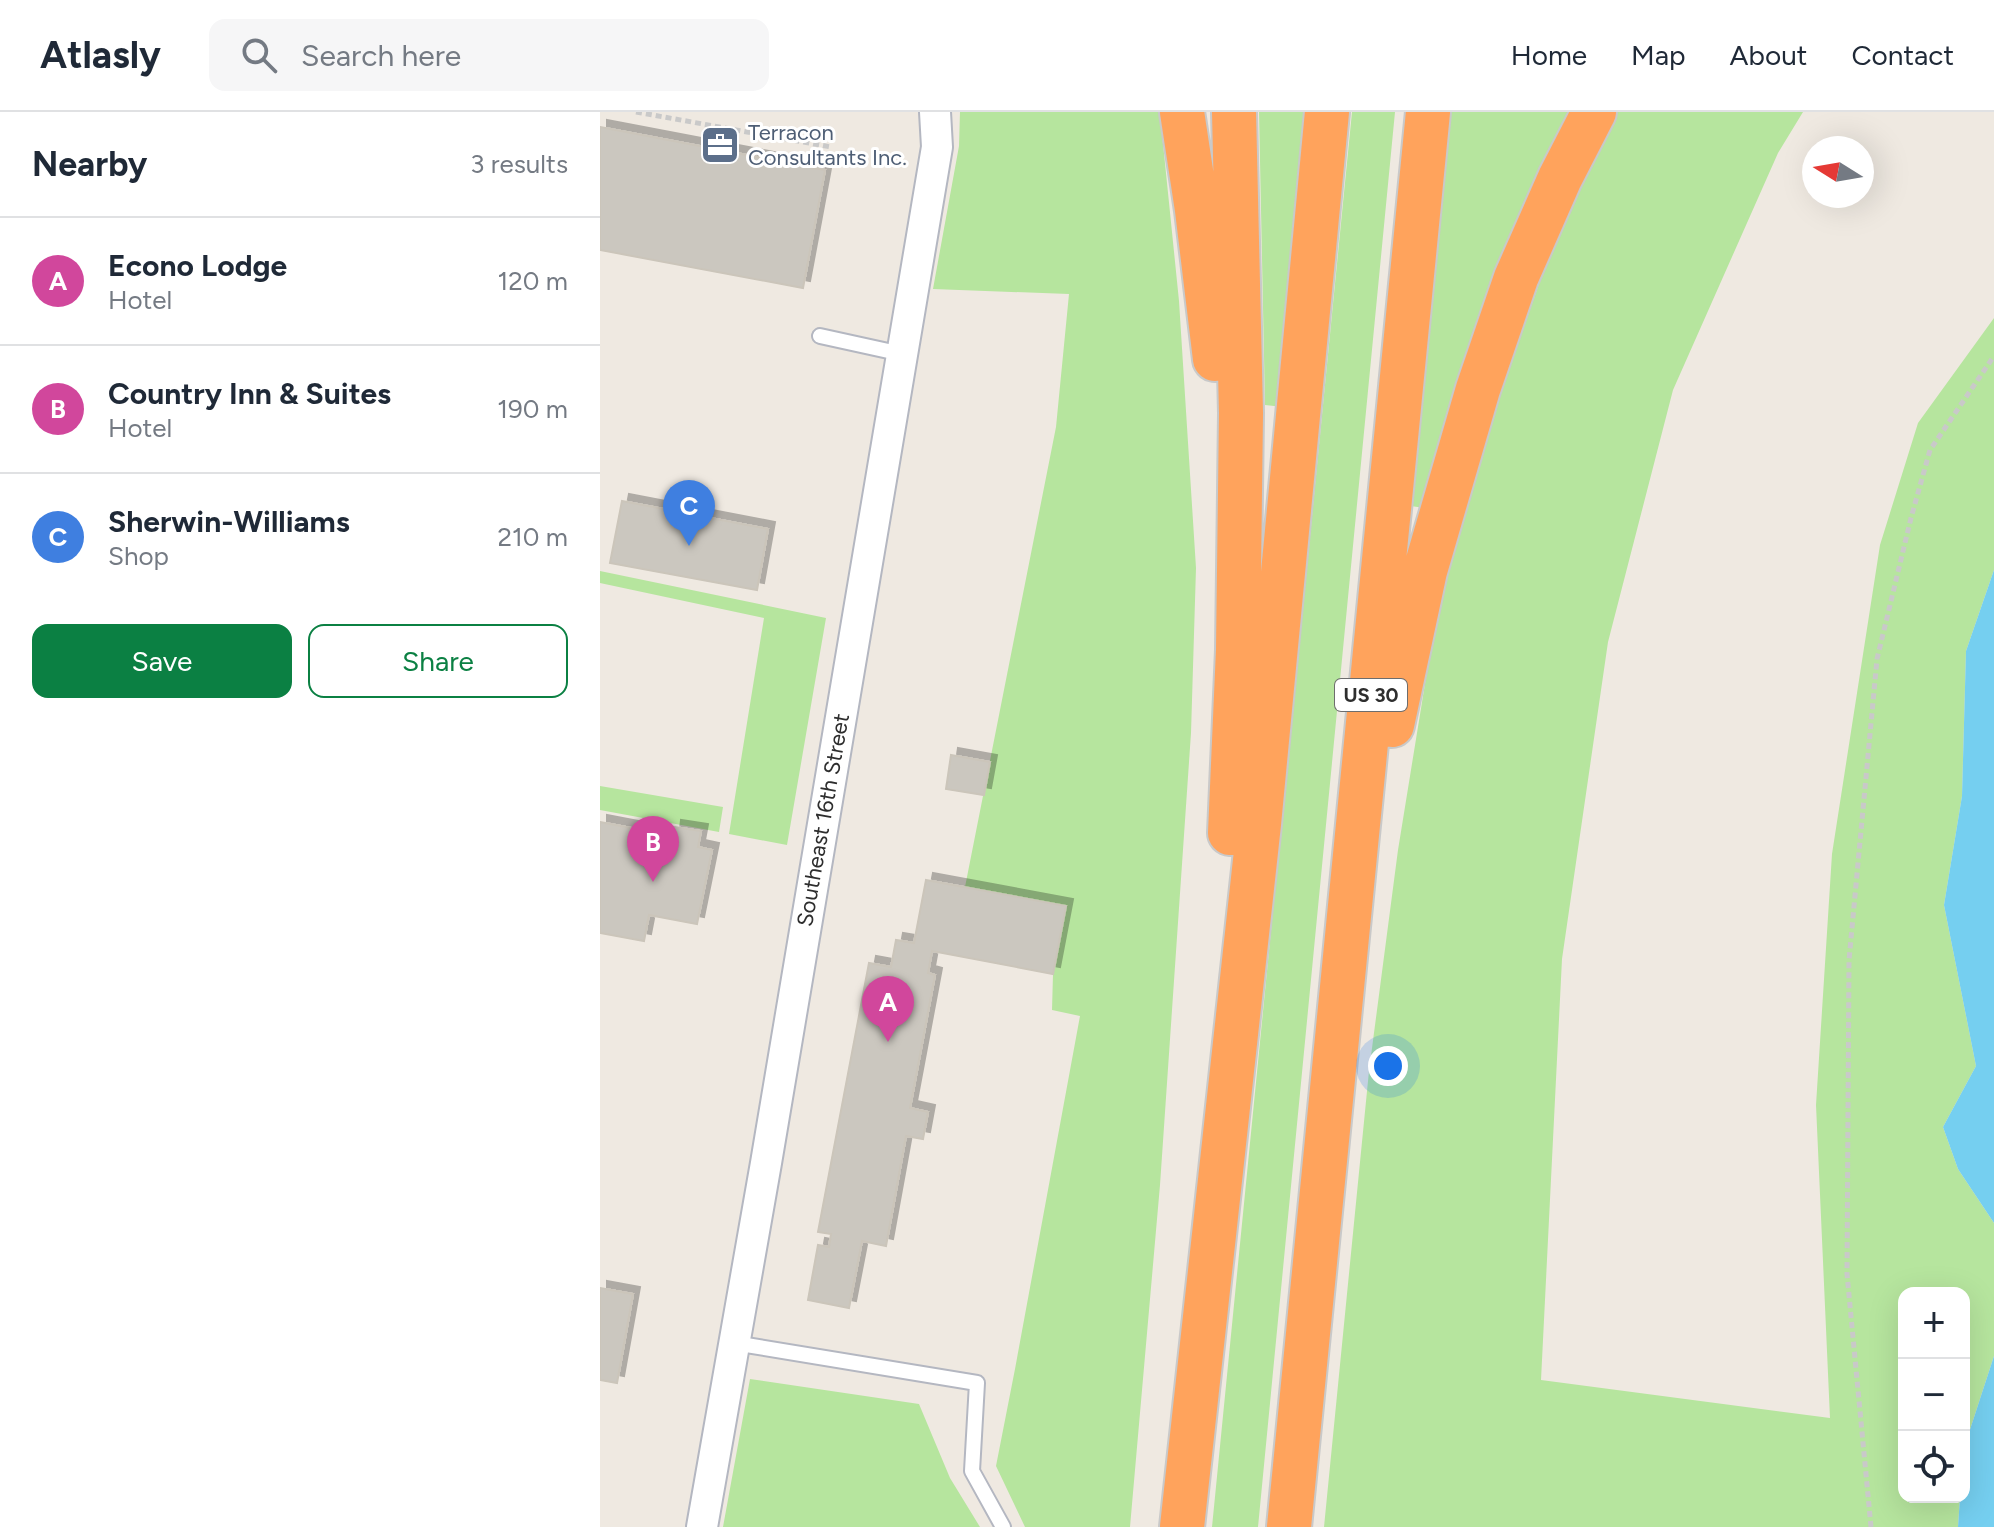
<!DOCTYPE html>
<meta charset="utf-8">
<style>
:root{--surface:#fff;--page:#f6f6f7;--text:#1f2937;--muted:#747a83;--line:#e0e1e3;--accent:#0b8043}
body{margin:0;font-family:Figtree,sans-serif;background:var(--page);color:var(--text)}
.controls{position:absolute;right:24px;bottom:24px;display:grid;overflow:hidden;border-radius:16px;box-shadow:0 8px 32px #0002}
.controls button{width:72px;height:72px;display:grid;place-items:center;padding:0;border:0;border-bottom:2px solid var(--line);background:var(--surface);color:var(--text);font:40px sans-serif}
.compass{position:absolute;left:1202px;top:24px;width:72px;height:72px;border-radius:50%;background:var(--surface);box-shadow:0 8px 32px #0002;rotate:281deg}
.you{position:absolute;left:788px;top:954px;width:28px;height:28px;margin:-20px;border:6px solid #fff;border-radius:50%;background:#1a73e8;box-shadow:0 0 0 12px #1a73e833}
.badge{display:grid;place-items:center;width:52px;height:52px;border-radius:50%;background:var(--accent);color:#fff;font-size:26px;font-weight:700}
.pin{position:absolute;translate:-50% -66px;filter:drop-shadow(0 2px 4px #0008)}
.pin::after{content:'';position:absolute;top:42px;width:28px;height:24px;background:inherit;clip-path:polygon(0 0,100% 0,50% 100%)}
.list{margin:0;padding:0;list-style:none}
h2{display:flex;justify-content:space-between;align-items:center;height:104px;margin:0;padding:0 32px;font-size:34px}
h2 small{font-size:26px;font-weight:400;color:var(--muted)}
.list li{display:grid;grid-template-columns:52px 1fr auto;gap:24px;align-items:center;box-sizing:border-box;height:128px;padding:0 32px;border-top:2px solid var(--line)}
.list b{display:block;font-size:30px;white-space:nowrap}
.list p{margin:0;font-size:26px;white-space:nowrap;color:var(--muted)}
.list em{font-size:26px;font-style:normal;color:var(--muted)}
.actions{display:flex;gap:16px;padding:24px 32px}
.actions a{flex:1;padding:18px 0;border:2px solid var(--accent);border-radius:16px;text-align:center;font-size:28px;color:var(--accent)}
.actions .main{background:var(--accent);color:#fff}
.icon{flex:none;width:44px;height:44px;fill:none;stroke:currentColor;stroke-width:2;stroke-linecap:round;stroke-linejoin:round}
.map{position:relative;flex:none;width:1394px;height:1415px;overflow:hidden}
header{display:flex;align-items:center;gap:48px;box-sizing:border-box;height:112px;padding:0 40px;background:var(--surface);border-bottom:2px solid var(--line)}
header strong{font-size:38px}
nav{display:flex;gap:44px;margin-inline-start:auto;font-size:28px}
.search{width:560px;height:72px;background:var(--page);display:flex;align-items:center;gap:20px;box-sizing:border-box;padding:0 28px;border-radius:16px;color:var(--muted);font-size:30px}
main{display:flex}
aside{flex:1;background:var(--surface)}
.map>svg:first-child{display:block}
</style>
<header>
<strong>Atlasly</strong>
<div class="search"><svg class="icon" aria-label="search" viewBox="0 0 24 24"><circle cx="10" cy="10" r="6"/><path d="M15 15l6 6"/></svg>Search here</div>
<nav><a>Home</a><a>Map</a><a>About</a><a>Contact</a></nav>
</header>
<main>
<aside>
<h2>Nearby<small>3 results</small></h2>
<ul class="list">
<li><span class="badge" style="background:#d1479c">A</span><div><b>Econo Lodge</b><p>Hotel</p></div><em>120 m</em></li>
<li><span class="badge" style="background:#d1479c">B</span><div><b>Country Inn &amp; Suites</b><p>Hotel</p></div><em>190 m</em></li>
<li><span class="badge" style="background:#3f7fe0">C</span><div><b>Sherwin-Williams</b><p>Shop</p></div><em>210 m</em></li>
</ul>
<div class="actions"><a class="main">Save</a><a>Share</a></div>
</aside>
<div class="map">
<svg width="1394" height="1415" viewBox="0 0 1394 1415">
<defs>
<filter id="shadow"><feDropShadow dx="7" dy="-7" stdDeviation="0" flood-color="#0004"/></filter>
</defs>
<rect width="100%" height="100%" fill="#efe9e1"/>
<path fill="#b6e59e" d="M360,0H559L561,12L579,189L596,456L591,621L560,1073L530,1415H425L396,1354L415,1257L480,904L452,898L453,862L465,794L365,775L456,315L469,182L333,177L359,34Z
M659,0H706L682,295L665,293Z
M752,0H795L658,1415H612Z
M848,0H968L945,53L824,396L811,394Z
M1017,0H1203L1178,41L1073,278L1008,530L962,847L941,1268L1230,1306L1216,993L1232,742L1280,433L1318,311L1394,206V458L1366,539L1362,684L1344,793L1376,954L1343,1015L1358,1057L1394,1111V1244L1364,1336V1181H1304V1385H1360L1358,1415H724L769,959L798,738L829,547L860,409L902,277L953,132L999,34Z
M0,459L226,506L187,733L129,722L164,506L0,471Z
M0,674L123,695L119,720L0,698Z
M150,1267L319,1292L350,1366L380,1415H123Z"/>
<path fill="#75cff0" d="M1394,458V1111L1358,1057L1343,1015L1376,954L1344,793L1362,684L1366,539Z
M1394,1244V1415H1358L1360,1385H1364V1336Z"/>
<path fill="#cbc7bf" stroke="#cbc5ba" stroke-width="2" filter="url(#shadow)" d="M0,15L225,58L203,176L0,138Z
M22,389L168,417L157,478L10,451Z
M351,643L390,650L384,683L346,677Z
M0,710L73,724L74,715L101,719L98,735L112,738L97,812L49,803L44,829L0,821Z
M326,768L466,794L453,862L332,839L328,861L335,863L310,996L328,1000L323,1027L306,1024L286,1134L262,1129L249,1196L208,1188L218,1133L229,1135L231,1122L218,1120L269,851L291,855L296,828L314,831Z
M0,1176L33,1182L17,1271L0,1268Z"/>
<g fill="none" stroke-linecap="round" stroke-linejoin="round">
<g stroke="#b4b7c1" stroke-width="18">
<path id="service" d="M220,224L302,242
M134,1231L377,1271L372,1359L403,1415"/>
</g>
<g stroke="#b4b7c1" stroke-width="34">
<path id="minor" d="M102,1415L166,1051L337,35L335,0"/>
</g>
<g stroke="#c9c9c9" stroke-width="48">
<path id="motorway" d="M582,0L597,98L615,247
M792,613L825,459L878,277L916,166L960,66L994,0
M630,721L638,538L641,301L634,0
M582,1415L659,712L727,0
M689,1415L828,0"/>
</g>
<path stroke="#c9c9c9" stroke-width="5" stroke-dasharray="6 4" stroke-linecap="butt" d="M36,0L231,35
M1271,1415L1247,1162L1249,848L1277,547L1311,406L1330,338L1394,244"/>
<use href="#service" stroke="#fff" stroke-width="14"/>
<use href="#minor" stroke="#fff" stroke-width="30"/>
<use href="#motorway" stroke="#ffa35c" stroke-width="44"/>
</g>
<defs>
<g id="office-square" transform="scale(2)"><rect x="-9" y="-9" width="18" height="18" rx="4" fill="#5c6f8a" stroke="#fff"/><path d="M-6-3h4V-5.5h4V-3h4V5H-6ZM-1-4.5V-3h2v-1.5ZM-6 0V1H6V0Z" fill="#fff"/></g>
</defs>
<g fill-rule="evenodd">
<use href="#office-square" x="120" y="33"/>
</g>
<g text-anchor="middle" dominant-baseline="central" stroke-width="6" stroke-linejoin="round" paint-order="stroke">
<rect fill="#fff" stroke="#6d6d6d" stroke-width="2" x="735" y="567" width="72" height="32" rx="6"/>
<g font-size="20" font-weight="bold" fill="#2e2e2e">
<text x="771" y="583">US 30</text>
</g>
<g font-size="22" fill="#4e5e75" stroke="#fff" text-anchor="start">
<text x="148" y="20">Terracon<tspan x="148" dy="25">Consultants Inc.</tspan></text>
</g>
<g font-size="22" fill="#2e2e2e" stroke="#fff">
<text transform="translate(223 708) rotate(-80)">Southeast 16th Street</text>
</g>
</g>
</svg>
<div class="controls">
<button>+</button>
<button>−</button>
<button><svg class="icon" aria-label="locate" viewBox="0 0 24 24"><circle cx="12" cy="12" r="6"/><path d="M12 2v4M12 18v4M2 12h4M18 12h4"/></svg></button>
</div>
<svg class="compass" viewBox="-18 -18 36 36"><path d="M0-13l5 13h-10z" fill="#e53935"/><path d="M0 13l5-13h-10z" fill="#747a83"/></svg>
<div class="you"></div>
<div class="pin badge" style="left:288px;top:930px;background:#d1479c">A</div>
<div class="pin badge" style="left:53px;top:770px;background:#d1479c">B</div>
<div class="pin badge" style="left:89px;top:434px;background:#3f7fe0">C</div>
</div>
</main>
